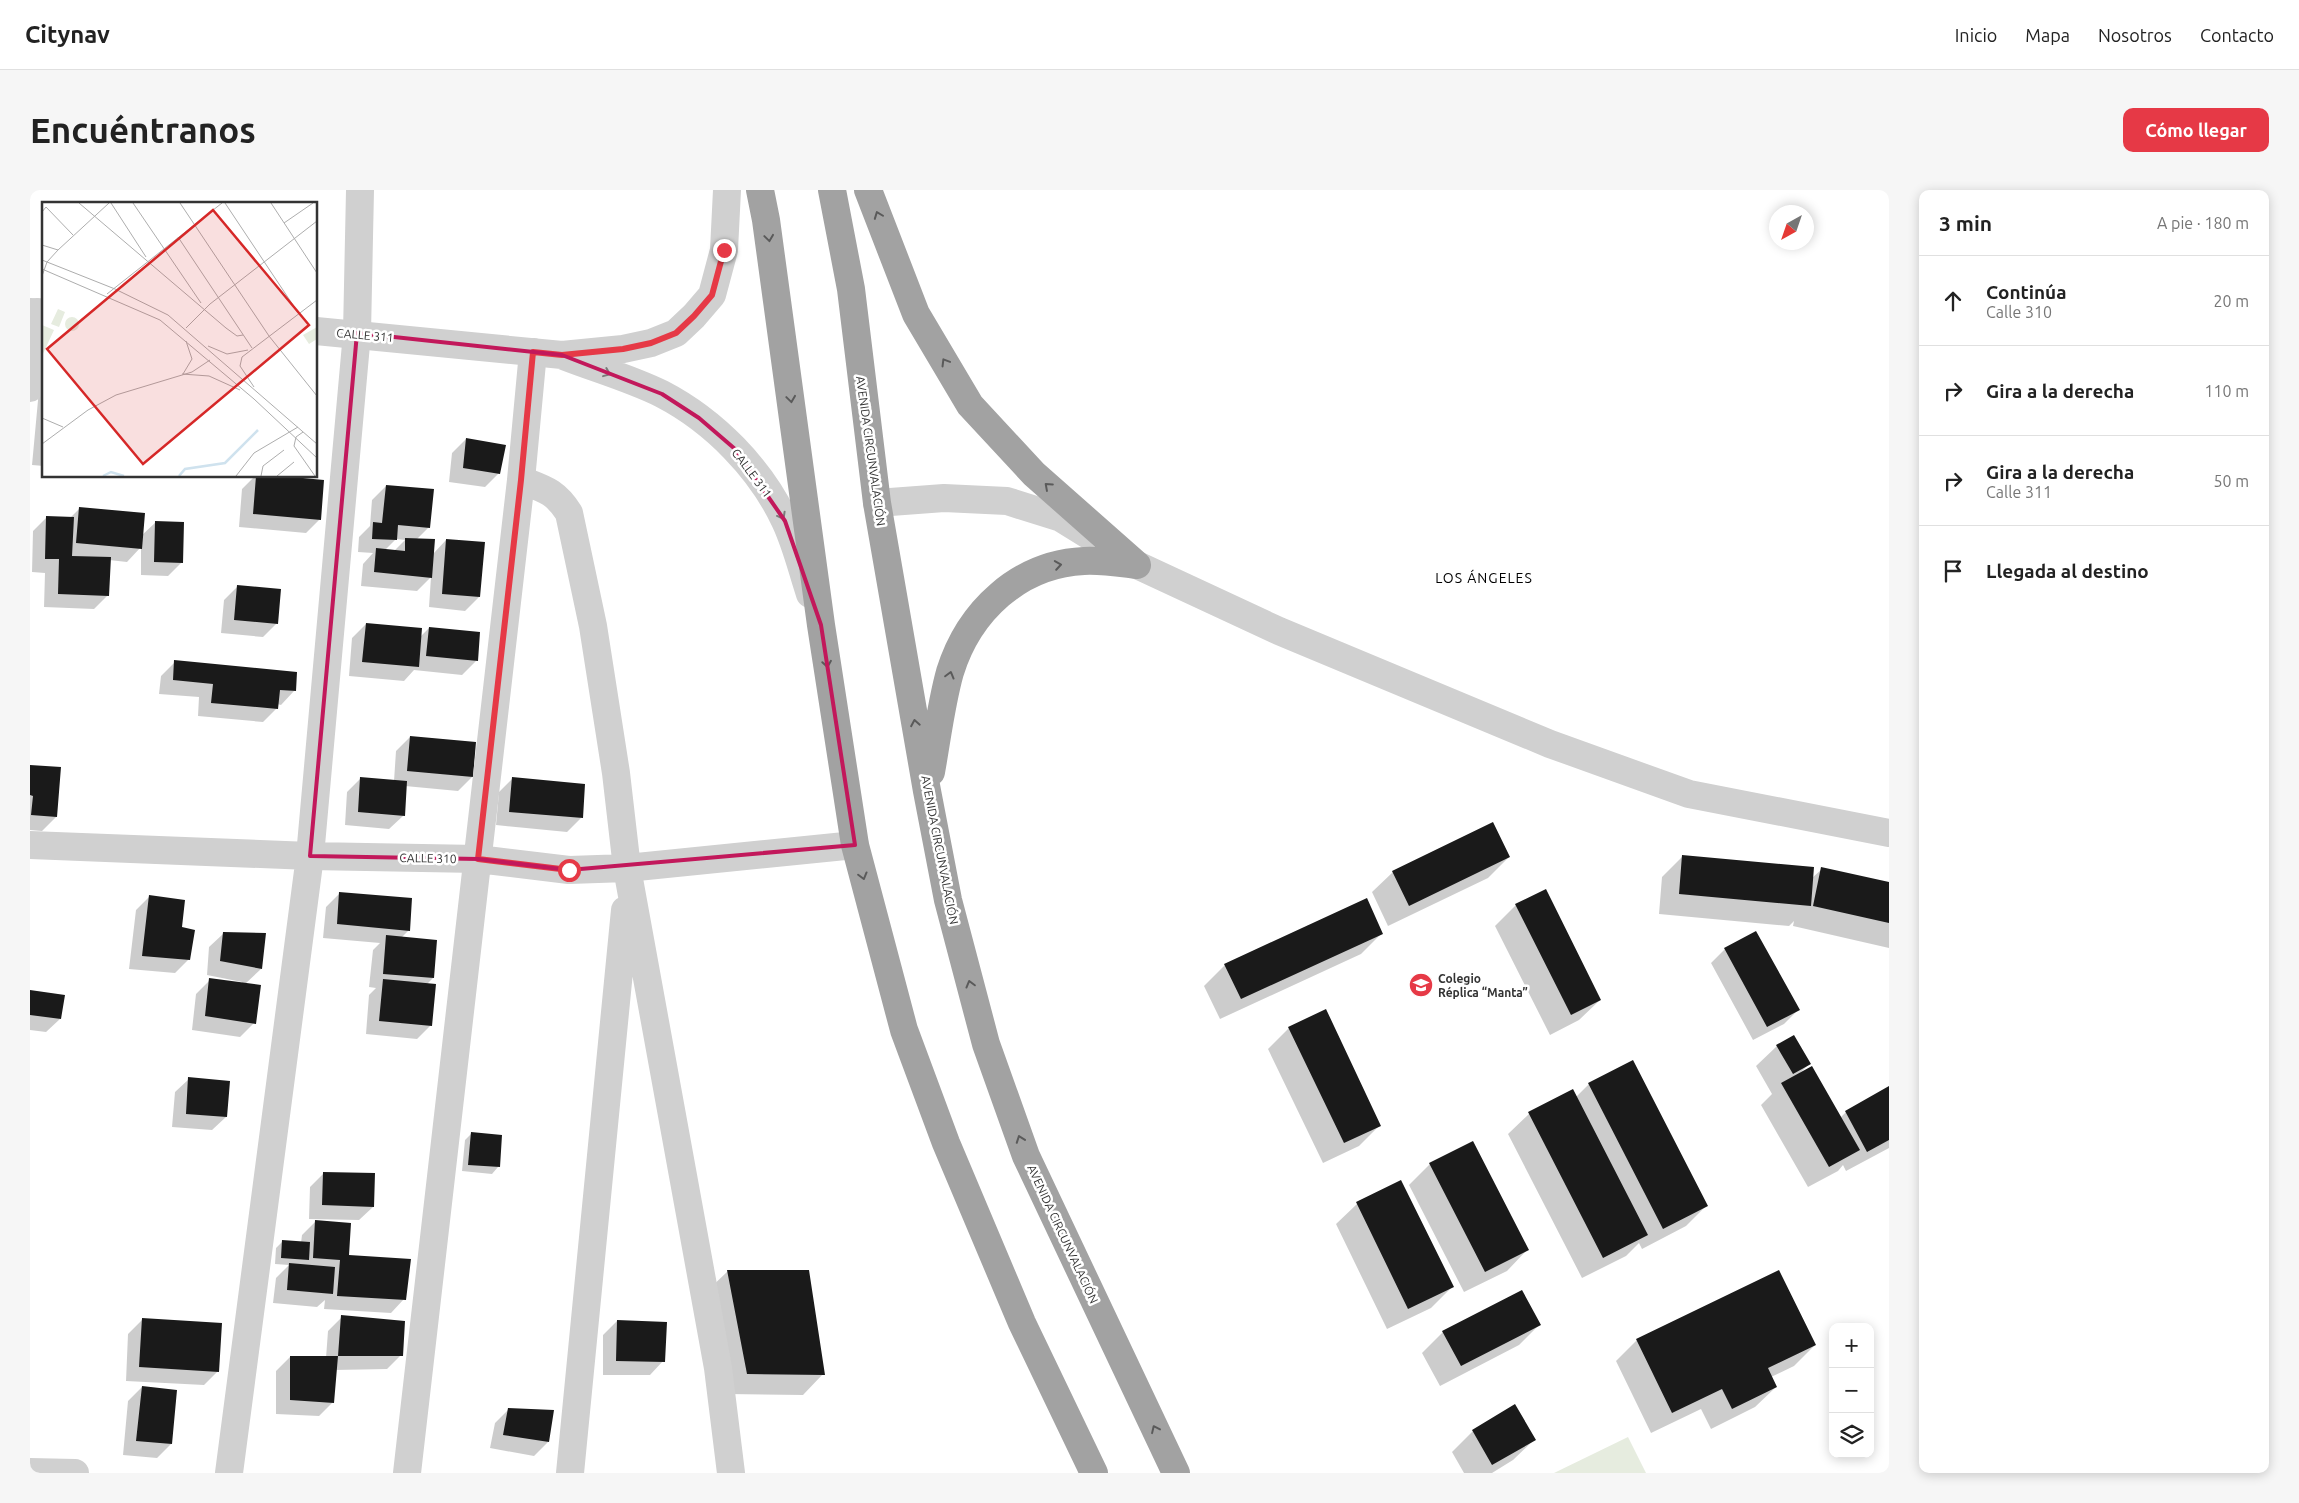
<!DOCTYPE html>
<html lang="es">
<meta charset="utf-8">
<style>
:root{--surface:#fff;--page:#f6f6f6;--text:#222;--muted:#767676;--line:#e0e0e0;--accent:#e63946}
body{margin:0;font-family:Ubuntu,sans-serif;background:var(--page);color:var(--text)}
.controls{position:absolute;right:15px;bottom:15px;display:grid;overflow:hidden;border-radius:10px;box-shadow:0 2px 12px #0003}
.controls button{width:45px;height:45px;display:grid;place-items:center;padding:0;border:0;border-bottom:1px solid var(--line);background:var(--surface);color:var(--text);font:25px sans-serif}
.compass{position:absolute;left:1739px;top:15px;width:45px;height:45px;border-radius:50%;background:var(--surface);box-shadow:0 2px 12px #0003;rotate:220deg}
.stop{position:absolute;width:15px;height:15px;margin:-11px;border:4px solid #e63946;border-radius:50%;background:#fff}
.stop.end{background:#e63946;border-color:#fff;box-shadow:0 1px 5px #0008}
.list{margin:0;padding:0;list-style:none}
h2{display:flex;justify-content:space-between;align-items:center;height:65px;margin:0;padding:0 20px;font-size:21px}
h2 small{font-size:16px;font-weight:400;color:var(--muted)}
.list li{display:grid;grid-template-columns:32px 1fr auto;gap:15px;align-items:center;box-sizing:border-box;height:90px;padding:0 20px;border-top:1px solid var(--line)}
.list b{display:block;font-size:19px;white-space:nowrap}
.list p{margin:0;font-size:16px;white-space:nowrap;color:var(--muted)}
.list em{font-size:16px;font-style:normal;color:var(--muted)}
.icon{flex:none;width:28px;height:28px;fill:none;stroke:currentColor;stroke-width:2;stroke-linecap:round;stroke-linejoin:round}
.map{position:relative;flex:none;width:1859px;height:1283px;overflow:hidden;border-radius:10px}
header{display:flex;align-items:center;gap:30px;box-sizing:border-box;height:70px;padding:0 25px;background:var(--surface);border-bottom:1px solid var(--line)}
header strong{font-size:24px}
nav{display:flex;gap:28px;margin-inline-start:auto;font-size:18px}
.intro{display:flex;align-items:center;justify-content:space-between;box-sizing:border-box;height:120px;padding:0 30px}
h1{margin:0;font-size:35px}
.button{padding:12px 22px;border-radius:10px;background:var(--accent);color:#fff;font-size:18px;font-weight:700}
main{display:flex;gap:30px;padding:0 30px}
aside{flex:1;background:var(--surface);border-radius:10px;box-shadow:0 2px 12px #0003}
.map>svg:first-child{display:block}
</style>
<header>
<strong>Citynav</strong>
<nav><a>Inicio</a><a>Mapa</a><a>Nosotros</a><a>Contacto</a></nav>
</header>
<div class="intro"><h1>Encuéntranos</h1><a class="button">Cómo llegar</a></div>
<main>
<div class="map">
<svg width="1859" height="1283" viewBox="0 0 1859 1283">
<rect width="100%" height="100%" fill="#fff"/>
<path fill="#e6ecdf" d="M1598,1247L1616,1283H1524Z"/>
<path fill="#0003" fill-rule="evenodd" d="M14,176V276L2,275L11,178Z
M436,249L469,283L455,297L419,292L422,263Z
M225,286H272L290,329L276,343L209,337L212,299Z
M356,296L399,337L386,350L403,364L416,350L449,407L435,421L399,417L401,387L387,401L331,396L333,374L343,363L328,362L329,347L340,336L342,310ZM366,349L375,350L364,361L355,360Z
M50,318L111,346L126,332L152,372L138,386L111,385V357L97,372L79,370L78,405L64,419L14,417L15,383L2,382L3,341L17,327L40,328Z
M208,396L247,433L233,447L191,443L194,410Z
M336,434L390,447L399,438L446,471L432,485L384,480L374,491L319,486L322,448Z
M145,472L264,501L251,515L247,514V518L233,532L168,526L169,507L129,504L131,486Z
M380,547L442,587L428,601L375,596L373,626L359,639L315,635L317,602L331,588L364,591L366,561Z
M0,576L26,627L12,641L0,640Z
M483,588L551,628L537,642L466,635L469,602Z
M1653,666L1782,688L1792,679L1859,694V758L1763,736L1764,731L1759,736L1629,724L1632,687Z
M1479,667L1458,688L1358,736L1342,702L1363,682Z
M310,703L379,740L371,748L406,751L403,788L396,795L401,835L387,849L336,844L339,805L346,798L339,797L343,760L350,753L293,748L296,717Z
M120,706L151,739L159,769L145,783L99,779L106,720Z
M1486,715L1570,810L1549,830L1520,845L1465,736Z
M1352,743L1331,764L1190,829L1174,796L1195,775Z
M193,744L231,779L215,794L224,833L210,847L162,840L166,804L180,790L212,794V792L177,785L179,757Z
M1695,759L1768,820L1754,834L1723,850L1681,773Z
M0,801L30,829L16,842L0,840Z
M1259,838L1350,935L1329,956L1293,973L1238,859Z
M1747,856L1779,874L1769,884L1810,928L1816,922L1859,898V958L1816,981L1813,975L1808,981L1778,997L1731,915L1742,904L1726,876Z
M159,889L196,927L182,940L142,937L145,902Z
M1559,894L1676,1016L1656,1036L1612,1059L1609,1053L1596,1066L1552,1088L1478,944L1499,924L1546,907Z
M441,944L468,977L462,984L432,981L435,950Z
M1400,974L1497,1060L1477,1081L1434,1102L1379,995Z
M294,983L343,1017L329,1030L279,1029L280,997Z
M1371,992L1422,1097L1401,1118L1357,1139L1306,1034L1327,1014Z
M286,1031L318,1066L374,1109L361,1123L294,1119L295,1110L287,1117L243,1113L246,1088L259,1075L245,1074L246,1058L253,1051L271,1053L272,1045Z
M698,1081L793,1184L773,1205L697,1204L677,1101Z
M312,1127L371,1165L357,1179L305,1180L303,1212L289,1226L246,1224V1181L260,1167L296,1168L298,1141Z
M112,1130L188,1181L174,1195L96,1191L98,1144Z
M587,1131L633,1171L620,1185H573V1145Z
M1509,1135L1489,1155L1410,1196L1392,1163L1413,1142Z
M1607,1150L1785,1155L1764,1176L1741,1187L1746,1197L1725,1217L1681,1239L1671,1219L1621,1243L1586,1171Z
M112,1197L141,1254L127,1268L93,1265L98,1211Z
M1484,1216L1504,1250L1483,1270L1462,1283H1434L1422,1262L1443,1241Z
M479,1219L518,1252L504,1266L460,1258L465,1233Z"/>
<path fill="#1a1a1a" d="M436,248L476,255L470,284L433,278Z
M226,286H273V288L294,290L291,330L223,324Z
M356,295L404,299L400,338L368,335L367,350L342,349L343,332L352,333Z
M49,317L115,323L112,359L46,353Z
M16,326L44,327L42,366L81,367L79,406L28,404L29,369H15Z
M125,331L154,332L153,373L124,372Z
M375,348L405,349L402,388L344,382L346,358L375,361Z
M416,349L455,352L450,407L412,404Z
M207,395L251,399L248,434L204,430Z
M336,433L392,438L389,477L332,472Z
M399,437L450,442L448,471L396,466Z
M144,470L267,482L266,501L250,500L248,519L181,513L183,494L143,490Z
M380,546L446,552L443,587L377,581Z
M0,575L31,577L27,627L1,625L3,606L0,605Z
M330,587L377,591L375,626L328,622Z
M482,587L555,594L553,628L479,622Z
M1463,632L1480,667L1379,716L1362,681Z
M1652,665L1784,677L1781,716L1649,704Z
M1791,677L1859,692V733L1783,716Z
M1516,699L1571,810L1541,825L1485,714Z
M309,702L382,708L380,741L307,734Z
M119,705L155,710L152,737L165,740L160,770L112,766Z
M1337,708L1353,744L1211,809L1194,774Z
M1726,741L1770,820L1737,837L1694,758Z
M193,742L236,743L232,779L190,771Z
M356,745L407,750L404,788L353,784Z
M179,788L231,795L226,834L175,826Z
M353,789L406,794L402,836L349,831Z
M0,800L35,805L31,829L0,825Z
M1296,819L1351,936L1314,953L1258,837Z
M1764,845L1781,874L1763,884L1746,855Z
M1603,870L1678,1016L1633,1039L1558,893Z
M1782,876L1830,960L1799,977L1751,893Z
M158,887L200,891L197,927L156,924Z
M1859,896V950L1837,962L1815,921Z
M1543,899L1618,1045L1573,1068L1498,922Z
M441,942L472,945L470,977L438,975Z
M1443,951L1499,1060L1455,1082L1399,973Z
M293,982L345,983L344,1017L292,1015Z
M1371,990L1424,1097L1378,1119L1326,1012Z
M285,1030L321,1033L319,1065L381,1069L376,1110L307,1106L310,1070L283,1068Z
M252,1050L280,1052L279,1070L251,1068Z
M259,1073L305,1077L303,1104L257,1100Z
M697,1080H779L795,1185L717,1184Z
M1749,1080L1786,1155L1738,1178L1747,1197L1702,1219L1692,1199L1642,1223L1606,1149Z
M1492,1100L1511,1135L1431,1176L1412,1141Z
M311,1125L375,1131L373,1166H308Z
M112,1128L192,1133L189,1182L109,1177Z
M587,1130L637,1132L635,1172L586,1171Z
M260,1166H308L304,1213L260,1210Z
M112,1196L147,1200L142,1254L106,1251Z
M1485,1214L1506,1250L1462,1275L1442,1240Z
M478,1218L524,1220L519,1252L473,1245Z"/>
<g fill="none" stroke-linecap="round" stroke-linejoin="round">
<path stroke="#d0d0d0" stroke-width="28" d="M0,198L7,122
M491,290C514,299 525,301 539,323L563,436L586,583L597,678L688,1178L701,1283
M0,655L280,666L448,669L539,680L597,678L825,655
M199,1283L280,666L327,143L330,0
M377,1283L491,290L503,162
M540,1283L595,720"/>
<path stroke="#d0d0d0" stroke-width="28" d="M0,122L14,123
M286,141L532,165L593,159L621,153L646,143L664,126L682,105L694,60L697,0
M536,167C567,179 602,189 632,204C684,231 731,279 755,331C766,354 772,380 780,404
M847,313L914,308L977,311L1031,328L1107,375L1249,441L1520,554L1659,604L1859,643
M0,1282L45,1283"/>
<path stroke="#a2a2a2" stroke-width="28" d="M730,0L736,30L791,435L825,655L874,840L916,953L992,1133L1064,1283
M802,0L821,99L847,313L897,601L918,710L956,854L996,966L1146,1283
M838,0L886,124L940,215L1004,284L1107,375
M901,582C907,549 911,514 920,482C939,421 989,374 1054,371C1071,370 1090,373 1107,375"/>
</g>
<defs><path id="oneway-chevron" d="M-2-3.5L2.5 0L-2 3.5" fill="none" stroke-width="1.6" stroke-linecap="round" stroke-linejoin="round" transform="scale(1.25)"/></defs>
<g stroke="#5a5a5a">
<use href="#oneway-chevron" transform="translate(848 25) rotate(-111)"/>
<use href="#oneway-chevron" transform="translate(739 48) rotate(82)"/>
<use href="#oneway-chevron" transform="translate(915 172) rotate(-121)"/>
<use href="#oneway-chevron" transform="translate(761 209) rotate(82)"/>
<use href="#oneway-chevron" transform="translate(1018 296) rotate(-138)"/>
<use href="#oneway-chevron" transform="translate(1028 375) rotate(-9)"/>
<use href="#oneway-chevron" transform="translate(797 474) rotate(81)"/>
<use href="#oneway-chevron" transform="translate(920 485) rotate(-75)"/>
<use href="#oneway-chevron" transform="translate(885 533) rotate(-100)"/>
<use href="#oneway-chevron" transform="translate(833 686) rotate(75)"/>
<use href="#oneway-chevron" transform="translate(940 794) rotate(-105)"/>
<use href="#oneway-chevron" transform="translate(990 949) rotate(-110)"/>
<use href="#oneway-chevron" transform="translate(1125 1239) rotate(-115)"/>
</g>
<g stroke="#7a7a7a">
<use href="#oneway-chevron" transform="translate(577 183) rotate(22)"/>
<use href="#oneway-chevron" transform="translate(752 326) rotate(61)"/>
</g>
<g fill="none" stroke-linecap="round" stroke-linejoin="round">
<path stroke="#e63946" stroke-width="6" d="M539,680L448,669L491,290L503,162L532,165L593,159L621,153L646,143L664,126L682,105L694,60"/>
</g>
<path fill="none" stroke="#c2185b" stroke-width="4" stroke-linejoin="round" d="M327,143L532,165L632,204L669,228L705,259L755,331L791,435L825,655L539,680L448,669L280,666Z"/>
<defs>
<g id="school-disc" transform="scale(1.25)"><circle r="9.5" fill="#e63946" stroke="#fff"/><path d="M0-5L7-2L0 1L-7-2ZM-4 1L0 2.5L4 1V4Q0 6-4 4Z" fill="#fff"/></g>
</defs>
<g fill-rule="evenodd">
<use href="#school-disc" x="1391" y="795"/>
</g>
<g text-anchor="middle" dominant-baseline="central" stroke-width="5" stroke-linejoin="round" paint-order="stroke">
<g font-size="12" fill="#333" stroke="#fff">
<text transform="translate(335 145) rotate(5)">CALLE 311</text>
<text transform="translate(841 261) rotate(82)">AVENIDA CIRCUNVALACIÓN</text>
<text transform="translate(722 283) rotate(53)">CALLE 311</text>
<text transform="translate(910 660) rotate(79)">AVENIDA CIRCUNVALACIÓN</text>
<text transform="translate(398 668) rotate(1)">CALLE 310</text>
<text transform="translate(1033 1044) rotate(65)">AVENIDA CIRCUNVALACIÓN</text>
</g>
<g font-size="12" font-weight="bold" fill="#333" stroke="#fff" text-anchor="start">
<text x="1408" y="788">Colegio<tspan x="1408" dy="14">Réplica “Manta”</tspan></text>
</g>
<g font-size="14" letter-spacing="1" fill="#000" stroke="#fff">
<text x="1454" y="388">LOS ÁNGELES</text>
</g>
</g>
<g transform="translate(12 12)">
<rect width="275" height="275" fill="#fff"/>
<path d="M16,107L23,110L17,125L9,122ZM23 122a7 7 0 1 1 14 0a7 7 0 1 1-14 0ZM0,123L12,128L0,154ZM275,125V137L267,142L261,133Z" fill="#e6ecdf"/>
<path fill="none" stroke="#cfe2ee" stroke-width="2.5" d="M61,274L69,270L82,274M137,274L143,267L183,261L216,228"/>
<path fill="none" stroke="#adadad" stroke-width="1" d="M37,1L184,126L195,134L201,133M69,1L104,55M91,1L159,101M138,1L227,134L275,194M183,1L257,112M229,1L275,71M0,10L4,5L31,33M242,21L271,1M136,35L210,146M0,43L16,48M0,58L73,87L126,113L275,242M0,67L118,118L212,197L275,256M0,74L5,60L16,48L67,1M65,92L180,1M144,126L168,102L275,19M166,144L185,152L206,148M140,172L167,174L198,188M141,172L150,157L144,139M212,185L198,164L200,155L275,98M0,216L21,225M261,230L254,235L252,244L273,274M0,242L46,208L74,193L150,170L168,158M194,274L212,251L256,225M219,274L221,264L242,248M235,274L252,260"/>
<path fill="#d62828" fill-opacity="0.15" stroke="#d62828" stroke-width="2.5" d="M171,8L267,123L101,262L5,147Z"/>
<rect width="275" height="275" fill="none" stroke="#333" stroke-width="2.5"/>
</g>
</svg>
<div class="controls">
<button>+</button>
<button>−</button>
<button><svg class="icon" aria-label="layers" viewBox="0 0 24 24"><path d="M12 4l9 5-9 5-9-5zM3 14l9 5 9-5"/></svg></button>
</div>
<svg class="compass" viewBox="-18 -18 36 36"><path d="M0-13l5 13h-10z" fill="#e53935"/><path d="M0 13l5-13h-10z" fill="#767676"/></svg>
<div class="stop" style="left:539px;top:680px"></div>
<div class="stop end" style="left:694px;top:60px"></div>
</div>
<aside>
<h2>3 min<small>A pie · 180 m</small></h2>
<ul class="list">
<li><svg class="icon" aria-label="ahead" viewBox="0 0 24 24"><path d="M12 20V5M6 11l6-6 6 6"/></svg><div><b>Continúa</b><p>Calle 310</p></div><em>20 m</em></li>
<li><svg class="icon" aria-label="right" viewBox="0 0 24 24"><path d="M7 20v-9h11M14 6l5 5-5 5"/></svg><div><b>Gira a la derecha</b></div><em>110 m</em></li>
<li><svg class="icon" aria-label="right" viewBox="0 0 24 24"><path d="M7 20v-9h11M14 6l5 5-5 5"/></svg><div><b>Gira a la derecha</b><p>Calle 311</p></div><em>50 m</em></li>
<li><svg class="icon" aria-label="arrive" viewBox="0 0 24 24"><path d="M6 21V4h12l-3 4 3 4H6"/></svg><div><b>Llegada al destino</b></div></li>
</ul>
</aside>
</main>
